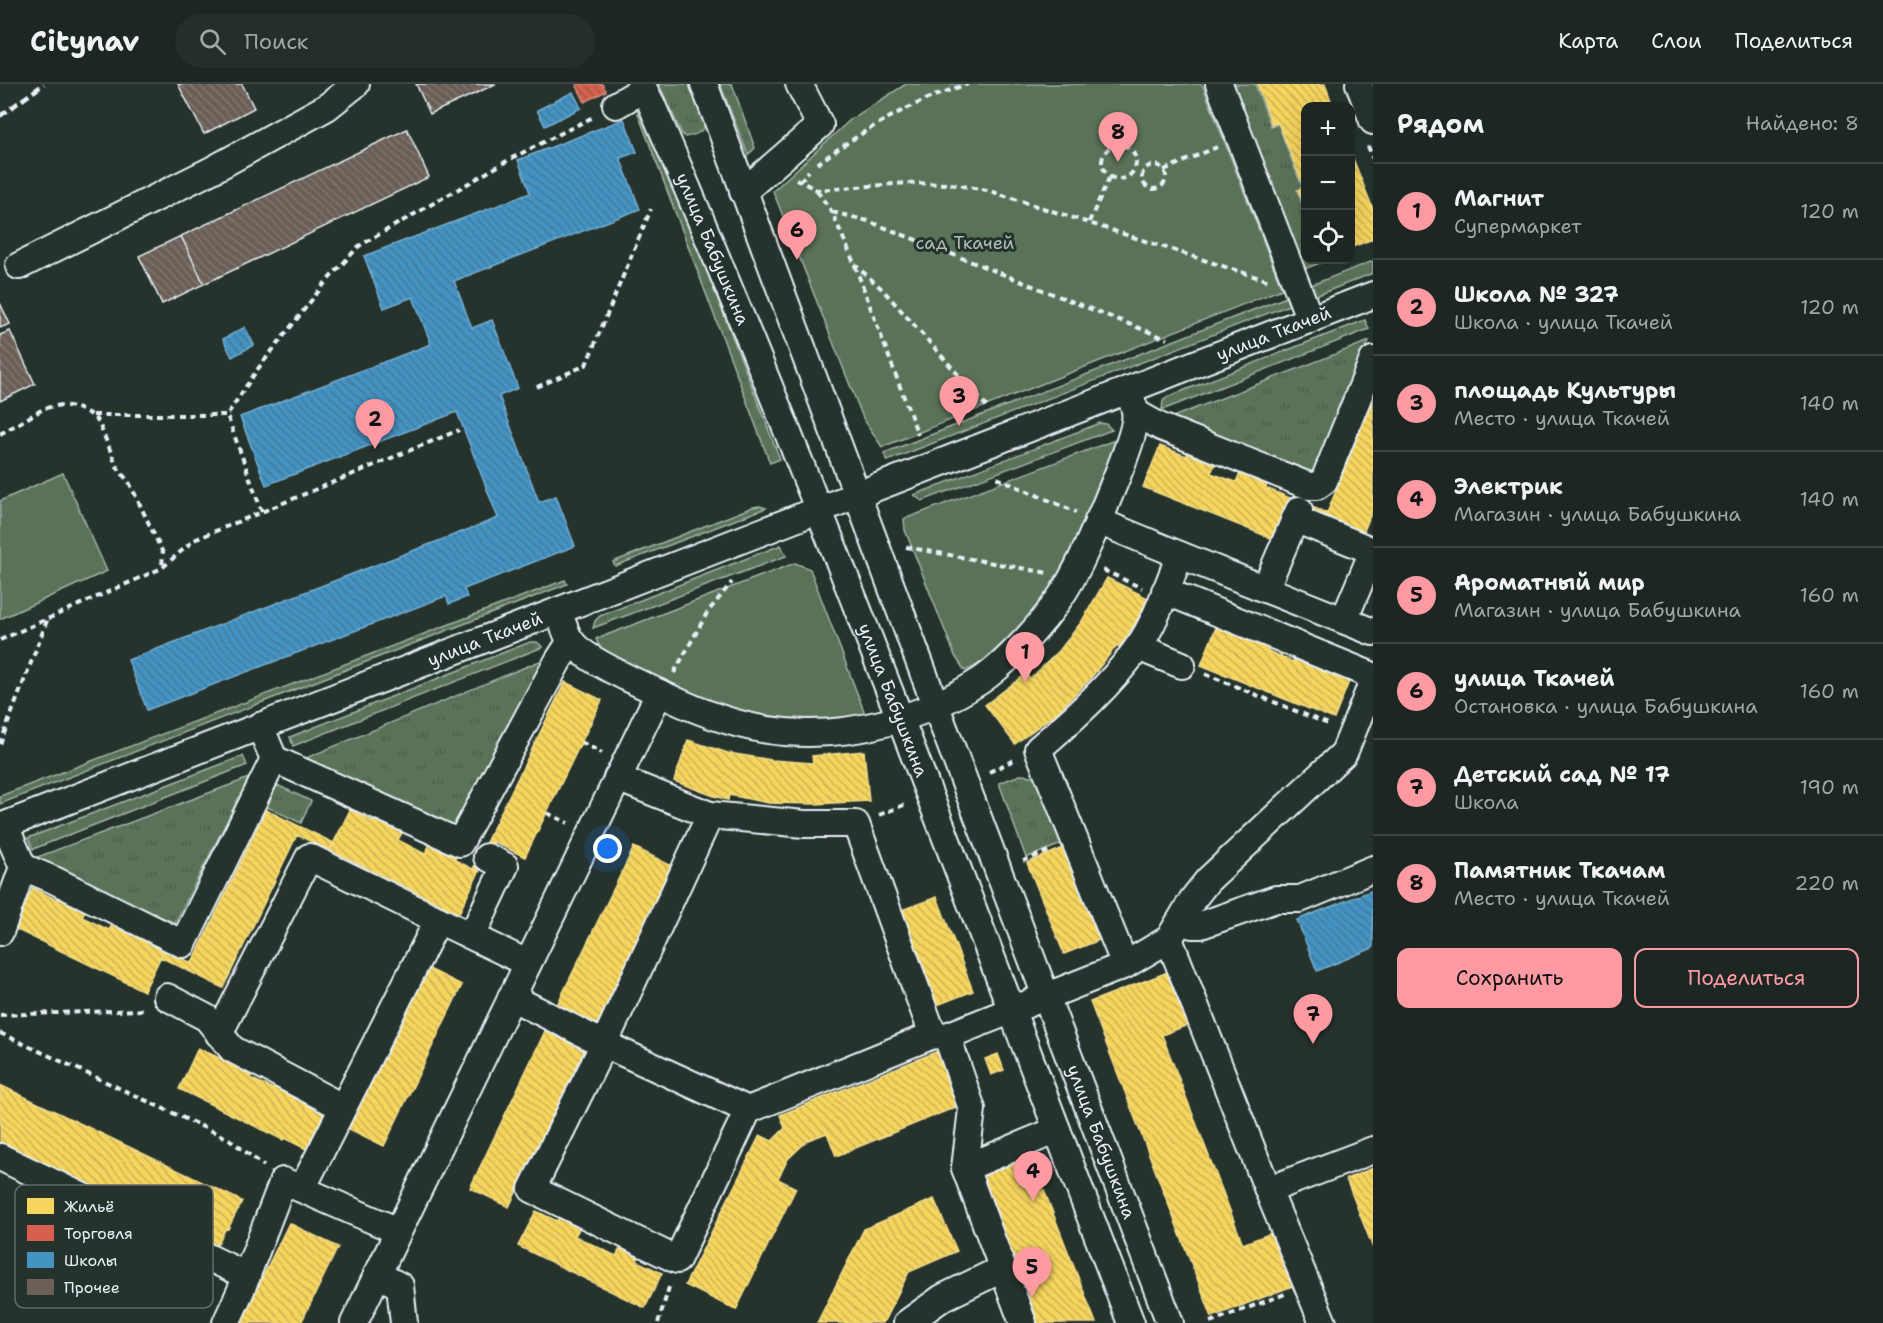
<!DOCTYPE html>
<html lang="ru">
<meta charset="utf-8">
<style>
:root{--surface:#1c2622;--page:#252e2a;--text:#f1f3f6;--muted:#a0a5a5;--line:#3a4340;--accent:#ff9aa2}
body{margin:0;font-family:"Shantell Sans",sans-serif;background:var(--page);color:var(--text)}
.controls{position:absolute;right:18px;top:18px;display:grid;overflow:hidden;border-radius:12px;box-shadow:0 6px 24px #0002}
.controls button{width:54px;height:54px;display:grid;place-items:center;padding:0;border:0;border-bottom:2px solid var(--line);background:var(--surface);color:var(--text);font:30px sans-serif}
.you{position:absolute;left:608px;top:765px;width:21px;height:21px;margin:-15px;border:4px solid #fff;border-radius:50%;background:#1a73e8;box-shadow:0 0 0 9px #1a73e833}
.badge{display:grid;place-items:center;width:39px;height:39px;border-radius:50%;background:var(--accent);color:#111;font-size:20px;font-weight:700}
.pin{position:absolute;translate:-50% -50px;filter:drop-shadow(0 2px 3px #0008)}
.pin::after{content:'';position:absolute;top:32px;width:21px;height:18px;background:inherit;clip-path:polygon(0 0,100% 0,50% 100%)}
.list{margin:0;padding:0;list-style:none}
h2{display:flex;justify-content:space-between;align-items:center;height:78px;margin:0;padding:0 24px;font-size:26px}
h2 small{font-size:20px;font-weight:400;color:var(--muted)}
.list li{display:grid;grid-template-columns:39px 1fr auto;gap:18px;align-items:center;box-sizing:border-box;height:96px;padding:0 24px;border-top:2px solid var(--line)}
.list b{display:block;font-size:22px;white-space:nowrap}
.list p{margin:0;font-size:20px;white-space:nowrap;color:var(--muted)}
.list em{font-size:20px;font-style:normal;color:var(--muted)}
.actions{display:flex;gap:12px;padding:18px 24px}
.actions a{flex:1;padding:14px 0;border:2px solid var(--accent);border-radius:12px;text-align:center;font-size:21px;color:var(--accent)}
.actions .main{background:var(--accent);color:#111}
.icon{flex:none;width:33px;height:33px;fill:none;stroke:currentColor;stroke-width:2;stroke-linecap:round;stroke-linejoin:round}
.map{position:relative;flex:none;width:1373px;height:1239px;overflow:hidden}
header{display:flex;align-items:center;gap:36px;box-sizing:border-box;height:84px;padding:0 30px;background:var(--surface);border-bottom:2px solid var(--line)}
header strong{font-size:28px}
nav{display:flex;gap:33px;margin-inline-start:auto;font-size:21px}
.search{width:420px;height:54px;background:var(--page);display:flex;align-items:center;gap:15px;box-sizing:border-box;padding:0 21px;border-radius:33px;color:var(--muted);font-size:22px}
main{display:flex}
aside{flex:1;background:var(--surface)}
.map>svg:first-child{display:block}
</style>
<header>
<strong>Citynav</strong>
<div class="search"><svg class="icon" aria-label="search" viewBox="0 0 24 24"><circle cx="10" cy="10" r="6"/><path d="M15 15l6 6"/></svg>Поиск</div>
<nav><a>Карта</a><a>Слои</a><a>Поделиться</a></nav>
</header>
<main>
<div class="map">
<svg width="1373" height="1239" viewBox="0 0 1373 1239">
<defs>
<pattern id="grass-tufts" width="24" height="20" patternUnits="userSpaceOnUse" patternTransform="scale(1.5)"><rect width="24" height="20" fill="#5a7358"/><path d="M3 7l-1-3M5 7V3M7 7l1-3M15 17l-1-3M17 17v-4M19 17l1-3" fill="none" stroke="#4f5b50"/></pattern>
<pattern id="homes-back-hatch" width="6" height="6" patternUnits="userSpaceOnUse" patternTransform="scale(1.5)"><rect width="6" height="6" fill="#f6d55c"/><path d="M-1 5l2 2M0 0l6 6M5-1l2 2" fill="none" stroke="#cab258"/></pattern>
<pattern id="shops-back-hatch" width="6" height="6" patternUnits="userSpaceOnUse" patternTransform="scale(1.5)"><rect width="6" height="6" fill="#d6604d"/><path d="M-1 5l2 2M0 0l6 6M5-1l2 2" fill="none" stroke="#a4584c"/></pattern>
<pattern id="schools-back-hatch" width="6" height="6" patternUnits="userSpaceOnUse" patternTransform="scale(1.5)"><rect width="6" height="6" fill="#4393c3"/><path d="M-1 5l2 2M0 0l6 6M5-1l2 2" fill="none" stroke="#447999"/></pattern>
<pattern id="building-back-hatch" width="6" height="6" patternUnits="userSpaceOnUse" patternTransform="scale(1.5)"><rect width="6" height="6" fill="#6b5f57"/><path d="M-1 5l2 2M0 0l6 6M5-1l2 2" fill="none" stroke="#807670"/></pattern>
</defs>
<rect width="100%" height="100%" fill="#26332d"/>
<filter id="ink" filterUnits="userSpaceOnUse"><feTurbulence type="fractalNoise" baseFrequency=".0167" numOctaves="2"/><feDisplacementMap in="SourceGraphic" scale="12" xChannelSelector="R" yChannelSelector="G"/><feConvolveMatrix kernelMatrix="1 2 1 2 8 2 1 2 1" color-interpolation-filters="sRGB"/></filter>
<g filter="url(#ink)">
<path fill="url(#grass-tufts)" stroke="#a1b2a8" stroke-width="1.5" d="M659,0H690L704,38L705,42C701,49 693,52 685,53L682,50Z
M720,0H732L755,64L748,71Z
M1232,0H1255L1271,42L1278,40L1302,103L1297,106L1305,128L1306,176H1328L1304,185Z
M640,15L780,375L770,379L634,19Z
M1373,177V189L1311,214L1306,203Z
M1289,212L1292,220L887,377L884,369Z
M1365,236L1369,245L1162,326L1163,317L1167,313Z
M1369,257L1313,393L1170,334Z
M1100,339L1106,340L1112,346L922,417L914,411Z
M760,422L766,424L615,482L613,478L753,423Z
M781,461L786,472L593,544L595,537L600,532Z
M565,496L567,500L0,720V712Z
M530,558H537L543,563L293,662L290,653Z
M540,577L543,580L452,747L306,674Z
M243,672L247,681L33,765L28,754Z
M1020,691L1034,692L1040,697L1064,759L1026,774L999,699Z
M249,694L175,839L32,775Z
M277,701L311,717L301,739L267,723Z"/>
<path fill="#5a7358" stroke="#a1b2a8" stroke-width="1.5" d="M906,0H1202L1282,205L882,363L863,334L773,107L851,35Z
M1115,356C1108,389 1092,421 1078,451C1072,465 1067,481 1060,494C1043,520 994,577 965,587L955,572L905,446L904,435Z
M63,389L107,487L0,535V417Z
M795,479L810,485L865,630L826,636L784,635L740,627L702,616L602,568L596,555Z"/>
<path fill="url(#homes-back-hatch)" stroke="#f2dd8b" stroke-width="1.5" d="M1257,0H1325L1333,22H1306V125L1298,106L1304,104L1278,38L1272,41Z
M1350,67L1373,125V155L1350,164Z
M1373,315V424L1362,452L1289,423L1292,415L1327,429Z
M1160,362L1186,372L1188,369L1215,380L1211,389L1236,398L1240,389L1267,400L1266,404L1292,415L1276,456L1143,403Z
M1107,494L1148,514L1135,539L1119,563L1117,561L1090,595L1056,629L1015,660L985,621L1026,590L1030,595L1059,567L1082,537Z
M1217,541L1271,560L1268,567L1293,578L1296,569L1350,595L1334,635L1201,581Z
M565,598L602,616L525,773L494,758L479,788L473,785Z
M688,656L728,669L772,676L813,679L812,672L864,667L869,717L815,720L769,719L729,711L728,716L714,712L674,697Z
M266,726L334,759L330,766L297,751L223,904L160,873L164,866L192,879Z
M350,726L374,738L376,734L403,747L398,756L425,770L430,760L456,773L455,776L479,788L459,829L330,766Z
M634,763L674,783L596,943L556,923Z
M1066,763L1102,855L1064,870L1027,779Z
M33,804L57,816L59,811L86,824L82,833L109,846L114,837L140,850L138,853L164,866L144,907L13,844Z
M937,813L973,907L932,923L896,828Z
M421,881L462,901L384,1062L343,1042Z
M1173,886L1193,939L1162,951L1243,1160L1274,1148L1295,1201L1212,1233L1090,918Z
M547,943L587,962L509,1123L470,1104Z
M198,964L226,977L227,974L253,987L250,994L273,1005L276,998L327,1026L308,1066L284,1054L283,1056L179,1005Z
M941,966L963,1020L836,1072L827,1049L808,1056L788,1075L778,1095L796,1104L736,1226L685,1201L760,1051L772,1057L785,1044L780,1031Z
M998,970L1004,986L991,991L985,975Z
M0,1001L242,1117L228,1145L226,1144L215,1165L0,1061Z
M1031,1073L1096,1239H1038L980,1092Z
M1373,1084V1164L1346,1095Z
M934,1115L957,1167L909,1188L883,1239H817L864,1145Z
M536,1127L557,1137L559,1133L580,1143L575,1152L616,1172L621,1163L639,1172L637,1177L662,1189L645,1224L518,1162Z
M289,1139L338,1163L301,1239H240Z"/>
<path fill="url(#shops-back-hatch)" stroke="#db8c80" stroke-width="1.5" d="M576,0H602L606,7L585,18Z"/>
<path fill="url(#schools-back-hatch)" stroke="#74afd3" stroke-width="1.5" d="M573,8L581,24L545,42L537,26Z
M624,35L637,68L620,74L640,125L454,197L472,244L492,236L518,304L499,312L539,418L556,412L575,462L464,505L467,513L449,520L446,512L147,626L128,576L498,434L457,328L266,401L240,333L431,260L413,213L384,224L364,172L530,109L518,76Z
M245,243L254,261L232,273L223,255Z
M1373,806V864L1317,887L1297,836Z"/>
<path fill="url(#building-back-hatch)" stroke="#e8f1f8" stroke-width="1.5" d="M178,0H242L254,24L204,50Z
M416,0H496L430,30Z
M407,45L429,93L204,200L181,152Z
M181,152L204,200L162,220L139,172Z
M0,219L10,240L0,244Z
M10,247L35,300L0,317V251Z"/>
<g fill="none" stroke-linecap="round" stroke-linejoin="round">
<g stroke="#e8f1f8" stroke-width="30">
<g id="minor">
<path id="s1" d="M641,0L651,19C824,420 974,831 1131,1239"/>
<path id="s2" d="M704,0L935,620L1170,1239"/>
<path d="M1219,0L1310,236"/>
<path d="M1359,0L1373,37"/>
<path d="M616,21L644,5"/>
<path d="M743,108L820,41L799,0"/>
<path d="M19,182L212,86L327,23L356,0"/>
<path d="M1136,329L1161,343L1309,402H1317L1324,397L1373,276"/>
<path d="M1295,435L1373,467"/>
<path d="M1098,437L1180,471L1373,548"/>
<path d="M1265,505L1299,426"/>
<path d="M1165,507L1373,592"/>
<path d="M558,527C562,536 565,548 570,556C583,576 645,602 668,613C704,630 744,645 785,648C852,654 923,634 980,597C1007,579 1043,539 1061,512C1079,485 1092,452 1105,422C1112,403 1139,345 1135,327C1134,320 1130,313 1127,306"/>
<path d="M1344,536L1373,467"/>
<path d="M1138,563L1182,581"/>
<path d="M274,675L460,759L558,577L571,557"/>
<path d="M617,694L710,731"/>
<path d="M5,742L23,783L54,796L183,860L274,675L260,642"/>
<path id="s3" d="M0,743L1373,211"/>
<path d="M1181,837L1192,841H1201L1276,815H1300L1373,785"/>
<path d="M0,848L23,783"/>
<path d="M472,852L505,782L487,773"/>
<path d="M1169,855L1268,1106L1373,1066"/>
<path d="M1125,881L1038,665C1073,635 1111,601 1138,563C1157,536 1167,502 1180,471"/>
<path d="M167,913L207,934L232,965L342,1023"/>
<path d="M511,913L604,960L748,1026L677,1176L532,1105L604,960L710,731L804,740H856L933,951"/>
<path d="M219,950L309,773L438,836"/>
<path d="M947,952L972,1025L965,1084L1023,1239"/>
<path d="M748,1026L933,951L947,952L1125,881L1169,855L1193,815L1208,796L1344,669L1373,597"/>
<path d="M0,1073L247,1192"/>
<path d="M965,1084L1057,1046"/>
<path d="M302,1105L438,836L527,879"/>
<path d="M1268,1106L1323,1239"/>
<path d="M377,1190L400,1202L404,1239"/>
<path d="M226,1239L241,1206L283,1097L398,1147"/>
<path d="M354,1239L659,609"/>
<path d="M907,1239L942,1214L1002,1185"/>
</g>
</g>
<path stroke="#e8f1f8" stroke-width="4" stroke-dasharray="6 4.5" stroke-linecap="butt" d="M1102 78a17 17 0 1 1 34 0a17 17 0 1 1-34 0Z
M1368,62L1373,75
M817,80C865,45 911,18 968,0
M1142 93a12 12 0 1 1 24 0a12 12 0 1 1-24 0Z
M1164,86L1217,63
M796,95L817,106L908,99L950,100L987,106L1269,197
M800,97L809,87
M817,107L832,128L854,179L918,351
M832,128L868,137L1167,255
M1089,138L1110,92
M854,180L882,205L988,324
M537,303L586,281L651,125
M93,331H227
M0,350L45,324L62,321L75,323L92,331L99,339L117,383L130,400L163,469L162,483
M997,394L1076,428
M262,428L227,331L257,286L325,199L359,162L514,73L595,32
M906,463L1048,489
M1103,486L1142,504
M0,556L162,484L194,456L459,346
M674,589L707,529L732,498
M1205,590L1328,640
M581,658L602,669
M0,660L48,534
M989,688L1016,675
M547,729L568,739
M879,731L906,720
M1023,777L1052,766
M0,931L140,926L146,923
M0,949L229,1055L264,1082
M1210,1238L1285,1210
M658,1239L670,1200"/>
<use href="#minor" stroke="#26332d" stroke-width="26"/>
<path stroke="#e8f1f8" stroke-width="4.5" stroke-dasharray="9 4.5" stroke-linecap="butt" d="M0,32L44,0"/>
</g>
</g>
<g text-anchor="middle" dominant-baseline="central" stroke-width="6" stroke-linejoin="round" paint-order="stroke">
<g font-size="18" fill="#afbfb8" stroke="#26332d">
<text x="965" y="159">сад Ткачей</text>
</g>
<g font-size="18" fill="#e8f1f8" stroke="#26332d">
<text stroke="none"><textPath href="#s1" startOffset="180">улица Бабушкина</textPath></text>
<text stroke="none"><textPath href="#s3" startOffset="1366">улица Ткачей</textPath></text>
<text stroke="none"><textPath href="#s3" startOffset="520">улица Ткачей</textPath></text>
<text stroke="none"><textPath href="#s1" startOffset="666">улица Бабушкина</textPath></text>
<text stroke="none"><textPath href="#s2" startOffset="1130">улица Бабушкина</textPath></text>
</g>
</g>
<rect x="15" y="1101" width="198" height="123" rx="9" fill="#26332d" stroke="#606c6a" stroke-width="1.5"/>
<rect x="27" y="1114" width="27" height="16" fill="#f6d55c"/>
<rect x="27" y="1141" width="27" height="16" fill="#d6604d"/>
<rect x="27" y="1168" width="27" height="16" fill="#4393c3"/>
<rect x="27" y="1195" width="27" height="16" fill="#6b5f57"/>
<g font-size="16" fill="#e8f1f8">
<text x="64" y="1128">Жильё</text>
<text x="64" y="1155">Торговля</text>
<text x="64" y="1182">Школы</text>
<text x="64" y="1209">Прочее</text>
</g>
</svg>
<div class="controls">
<button>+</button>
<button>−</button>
<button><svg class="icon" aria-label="locate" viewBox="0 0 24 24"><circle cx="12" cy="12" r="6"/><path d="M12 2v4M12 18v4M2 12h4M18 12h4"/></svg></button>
</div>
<div class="you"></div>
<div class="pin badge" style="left:1025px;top:598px">1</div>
<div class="pin badge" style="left:375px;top:365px">2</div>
<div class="pin badge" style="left:959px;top:342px">3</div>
<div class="pin badge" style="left:1033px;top:1117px">4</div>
<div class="pin badge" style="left:1032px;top:1213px">5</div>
<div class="pin badge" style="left:797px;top:176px">6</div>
<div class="pin badge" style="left:1313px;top:960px">7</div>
<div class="pin badge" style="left:1118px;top:78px">8</div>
</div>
<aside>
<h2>Рядом<small>Найдено: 8</small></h2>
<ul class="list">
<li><span class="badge">1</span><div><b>Магнит</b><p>Супермаркет</p></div><em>120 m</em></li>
<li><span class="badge">2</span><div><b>Школа № 327</b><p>Школа · улица Ткачей</p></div><em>120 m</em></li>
<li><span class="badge">3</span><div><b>площадь Культуры</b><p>Место · улица Ткачей</p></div><em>140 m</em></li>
<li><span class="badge">4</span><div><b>Электрик</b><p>Магазин · улица Бабушкина</p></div><em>140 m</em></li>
<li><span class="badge">5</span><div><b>Ароматный мир</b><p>Магазин · улица Бабушкина</p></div><em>160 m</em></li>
<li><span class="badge">6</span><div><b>улица Ткачей</b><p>Остановка · улица Бабушкина</p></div><em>160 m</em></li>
<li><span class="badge">7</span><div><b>Детский сад № 17</b><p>Школа</p></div><em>190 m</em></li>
<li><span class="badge">8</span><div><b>Памятник Ткачам</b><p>Место · улица Ткачей</p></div><em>220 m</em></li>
</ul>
<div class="actions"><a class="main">Сохранить</a><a>Поделиться</a></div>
</aside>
</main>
